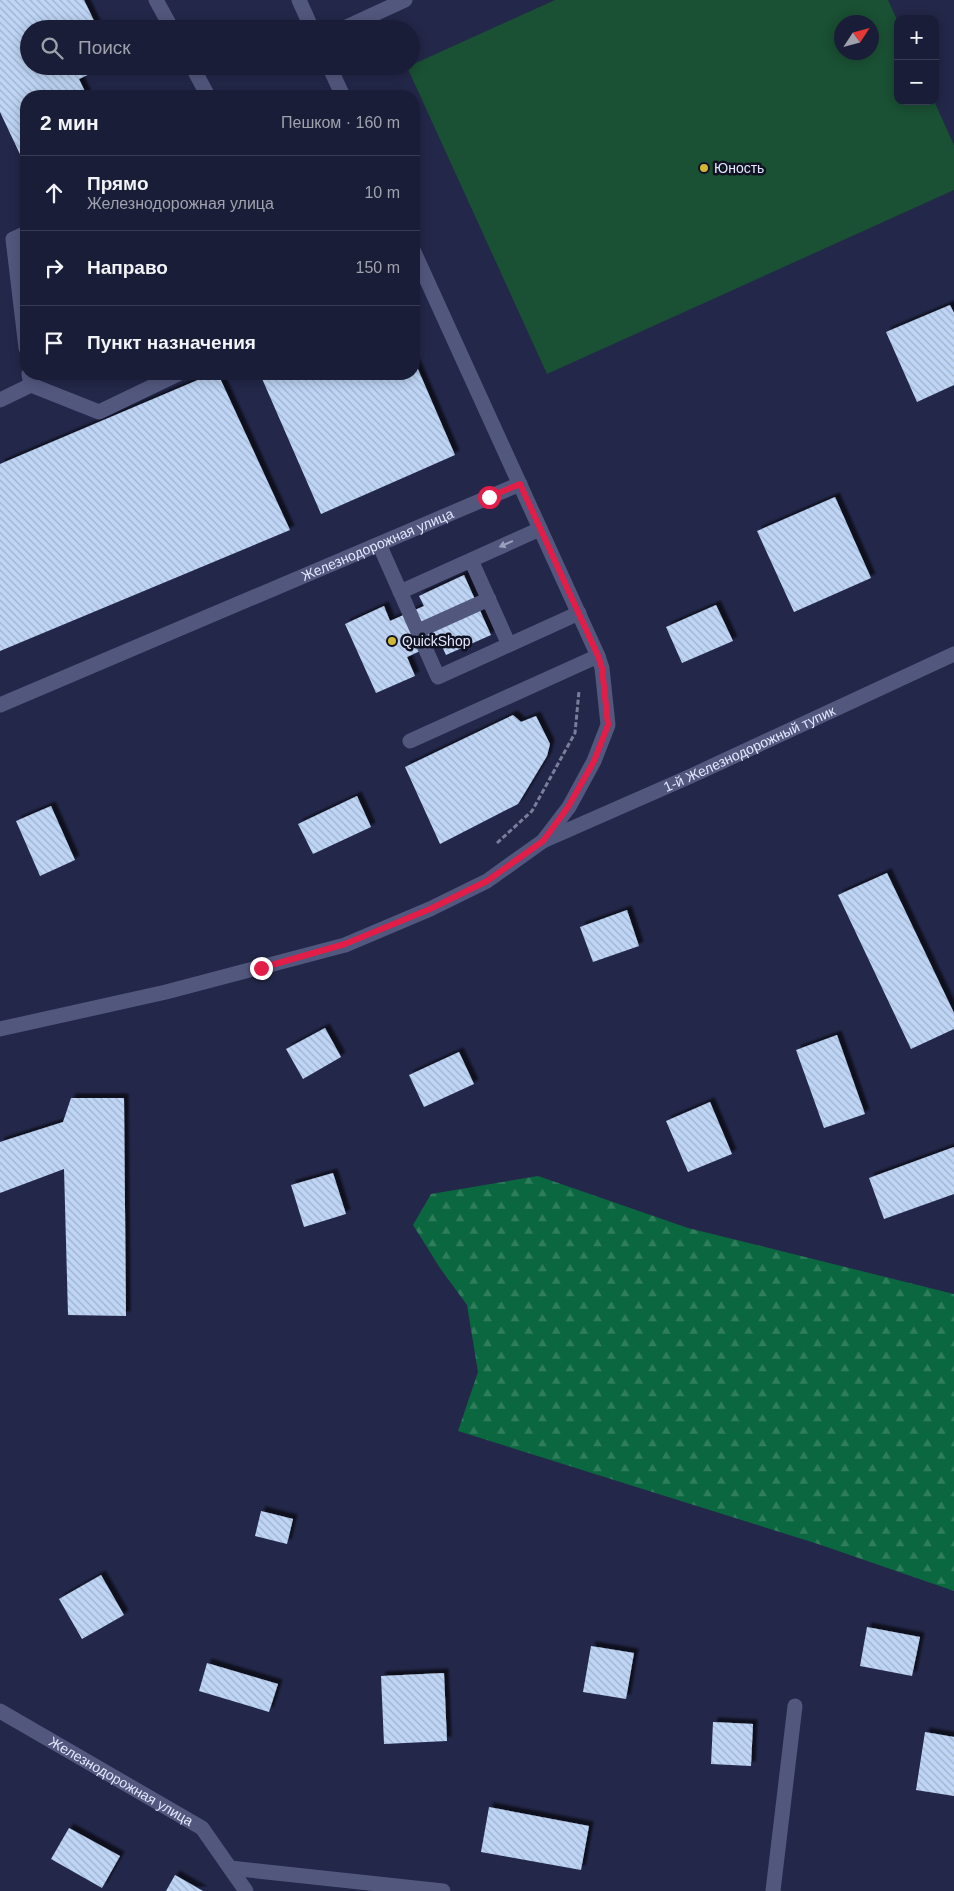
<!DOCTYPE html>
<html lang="ru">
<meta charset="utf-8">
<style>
:root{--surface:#1a1d37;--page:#272a42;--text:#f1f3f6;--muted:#9fa2ad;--line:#383b52}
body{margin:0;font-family:Arial,sans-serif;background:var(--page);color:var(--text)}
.controls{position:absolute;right:15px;top:15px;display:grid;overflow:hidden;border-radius:10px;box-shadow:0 2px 12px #0003}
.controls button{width:45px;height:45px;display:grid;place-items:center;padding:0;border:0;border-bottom:1px solid var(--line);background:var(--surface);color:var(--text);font:25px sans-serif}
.compass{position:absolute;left:834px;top:15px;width:45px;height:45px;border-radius:50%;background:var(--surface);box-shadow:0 2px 12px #0003;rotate:54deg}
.stop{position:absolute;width:15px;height:15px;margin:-11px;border:4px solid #e11d48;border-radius:50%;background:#fff}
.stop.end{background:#e11d48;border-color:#fff;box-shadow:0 1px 5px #0008}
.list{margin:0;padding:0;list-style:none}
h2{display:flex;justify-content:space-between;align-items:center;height:65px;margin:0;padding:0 20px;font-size:21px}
h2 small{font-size:16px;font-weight:400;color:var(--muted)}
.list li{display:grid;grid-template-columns:32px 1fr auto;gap:15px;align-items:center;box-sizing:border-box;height:75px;padding:0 20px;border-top:1px solid var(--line)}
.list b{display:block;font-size:19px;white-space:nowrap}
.list p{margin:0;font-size:16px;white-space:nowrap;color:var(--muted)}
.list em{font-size:16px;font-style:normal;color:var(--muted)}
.icon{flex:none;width:28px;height:28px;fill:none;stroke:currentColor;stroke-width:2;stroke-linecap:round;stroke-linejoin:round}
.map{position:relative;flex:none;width:954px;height:1891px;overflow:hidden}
.search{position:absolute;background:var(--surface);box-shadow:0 2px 12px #0003;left:20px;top:20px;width:400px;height:55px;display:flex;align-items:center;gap:12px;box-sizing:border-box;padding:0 18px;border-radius:28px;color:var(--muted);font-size:19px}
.panel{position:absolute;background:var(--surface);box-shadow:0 2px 12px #0003;left:20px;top:90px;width:400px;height:290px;border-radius:20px}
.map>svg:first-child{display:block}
</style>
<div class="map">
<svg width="954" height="1891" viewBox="0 0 954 1891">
<defs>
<pattern id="forest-firs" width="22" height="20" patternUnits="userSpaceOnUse" patternTransform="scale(1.25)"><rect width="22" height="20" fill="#0b673f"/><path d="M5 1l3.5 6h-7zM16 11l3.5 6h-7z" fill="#2e7d5c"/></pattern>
<pattern id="building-back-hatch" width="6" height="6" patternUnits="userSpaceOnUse" patternTransform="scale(1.25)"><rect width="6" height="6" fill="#bed5f5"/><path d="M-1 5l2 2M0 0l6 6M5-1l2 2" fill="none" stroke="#a0b1cb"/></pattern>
<filter id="shadow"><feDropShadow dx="4.5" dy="-4.5" stdDeviation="1" flood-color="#0009"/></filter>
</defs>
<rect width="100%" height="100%" fill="#232749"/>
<path fill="url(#forest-firs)" d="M538,1176L688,1228L954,1294V1591L818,1544L458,1431L478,1372L467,1305L440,1268L413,1225L431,1194Z"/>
<path fill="#1a5034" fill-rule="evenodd" d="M555,0H888L898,22V101H934L954,145V190L547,374L407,67ZM842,22H872V52H842Z"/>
<path fill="url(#building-back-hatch)" filter="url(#shadow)" d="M0,0H84L98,29H29V66H107L79,79L87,96H26V167L0,112Z
M950,305L954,313V385L917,402L886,332Z
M414,360L455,455L321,514L260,374H414Z
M212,374H218L290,530L0,651V464Z
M835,497L871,578L794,612L757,531Z
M464,575L491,635L446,655L440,642L407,657L415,676L376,693L345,624L384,606L390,621L424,606L419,596Z
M716,605L733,641L682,663L666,627Z
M513,715L521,722L536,716L550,744L547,756L518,804L440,844L405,767Z
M357,796L371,827L313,854L298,824Z
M51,806L75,860L40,876L16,821Z
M887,873L954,1013V1029L911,1049L838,895Z
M627,910L639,946L593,962L580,927Z
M325,1028L341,1057L303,1079L286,1049Z
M837,1035L865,1114L824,1128L796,1050Z
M459,1052L474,1084L424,1107L409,1075Z
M71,1098H124L126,1316L68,1315L64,1169L0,1193V1142L63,1122Z
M710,1102L732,1154L688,1172L666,1121Z
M954,1147V1194L884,1219L869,1178Z
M333,1173L346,1214L304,1227L291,1185Z
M261,1511L293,1519L287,1544L255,1536Z
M101,1575L124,1615L82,1639L59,1599Z
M867,1627L920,1637L912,1676L860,1666Z
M591,1646L634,1653L626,1699L583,1692Z
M207,1663L278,1684L269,1712L199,1691Z
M444,1673L447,1741L384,1744L381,1676Z
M713,1722L753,1724L751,1766L711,1764Z
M925,1732L954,1737V1796L916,1790Z
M489,1807L589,1826L581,1870L481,1852Z
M69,1828L120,1856L102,1888L51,1859Z
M175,1875L203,1891H166Z"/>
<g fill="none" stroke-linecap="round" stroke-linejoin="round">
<path stroke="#7a7e9b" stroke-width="3" stroke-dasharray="5 2.5" stroke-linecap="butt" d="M497,843L532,811L575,733L579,691"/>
<path stroke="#52577e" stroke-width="15" d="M156,0L172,29
M342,29L405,0
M192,66L208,96
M26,233L13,239L26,348
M31,385L99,412L178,374
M0,400L31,385L29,374
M379,544L438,677L579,613
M471,560L509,645
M400,592L540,529
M418,631L489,599
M410,741L598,656
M773,1891L795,1706"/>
<g stroke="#52577e" stroke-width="15">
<path id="s1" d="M0,705L520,484"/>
<path id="s2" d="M543,841L691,776L954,654"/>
<path id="s3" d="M0,1711L202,1828L246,1891"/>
<path d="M230,1868L443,1891"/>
</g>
<path stroke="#52577e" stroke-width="15" d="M299,0L312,29
M329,66L343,96
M0,1029L166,992L345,945L430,909L487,881L543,841L569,807L594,761L608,725L602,668L598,656L414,252"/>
</g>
<defs><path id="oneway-solid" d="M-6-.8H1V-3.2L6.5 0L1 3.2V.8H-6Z" transform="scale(1.25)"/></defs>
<use fill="#9ba0be" href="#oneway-solid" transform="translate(506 544) rotate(156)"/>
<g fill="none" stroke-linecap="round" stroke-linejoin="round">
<path stroke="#e11d48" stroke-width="6" d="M261,968L345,944L430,909L487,881L543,841L568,807L594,761L608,725L602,668L598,656L520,484L489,497"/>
</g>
<g fill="#d1b736" stroke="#101221" stroke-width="2">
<circle cx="704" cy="168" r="5"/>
<circle cx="392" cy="641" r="5"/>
</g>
<g text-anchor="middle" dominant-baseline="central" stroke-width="5" stroke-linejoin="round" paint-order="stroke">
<g font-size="14" fill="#e4e8ff" stroke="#101221" text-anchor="start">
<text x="714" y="168">Юность</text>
<text x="402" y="641">QuickShop</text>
</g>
<g font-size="14" fill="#e4e8ff" stroke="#101221">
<text stroke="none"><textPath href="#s1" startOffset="410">Железнодорожная улица</textPath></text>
<text stroke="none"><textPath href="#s2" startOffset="226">1-й Железнодорожный тупик</textPath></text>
<text stroke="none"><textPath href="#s3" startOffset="140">Железнодорожная улица</textPath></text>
</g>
</g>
</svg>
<div class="controls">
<button>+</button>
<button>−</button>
</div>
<svg class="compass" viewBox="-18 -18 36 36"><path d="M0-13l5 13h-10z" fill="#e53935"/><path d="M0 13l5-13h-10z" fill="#9fa2ad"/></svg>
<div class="stop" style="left:489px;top:497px"></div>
<div class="stop end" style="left:261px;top:968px"></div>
<div class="search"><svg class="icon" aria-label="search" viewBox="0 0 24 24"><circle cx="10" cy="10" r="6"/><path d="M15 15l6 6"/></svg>Поиск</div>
<section class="panel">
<h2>2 мин<small>Пешком · 160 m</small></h2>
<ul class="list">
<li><svg class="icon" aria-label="ahead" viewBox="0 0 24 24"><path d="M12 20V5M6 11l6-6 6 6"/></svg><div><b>Прямо</b><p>Железнодорожная улица</p></div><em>10 m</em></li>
<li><svg class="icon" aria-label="right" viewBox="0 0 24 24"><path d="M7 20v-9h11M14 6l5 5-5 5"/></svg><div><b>Направо</b></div><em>150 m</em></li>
<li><svg class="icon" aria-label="arrive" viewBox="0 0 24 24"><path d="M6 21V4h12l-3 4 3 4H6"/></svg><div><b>Пункт назначения</b></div></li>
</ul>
</section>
</div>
